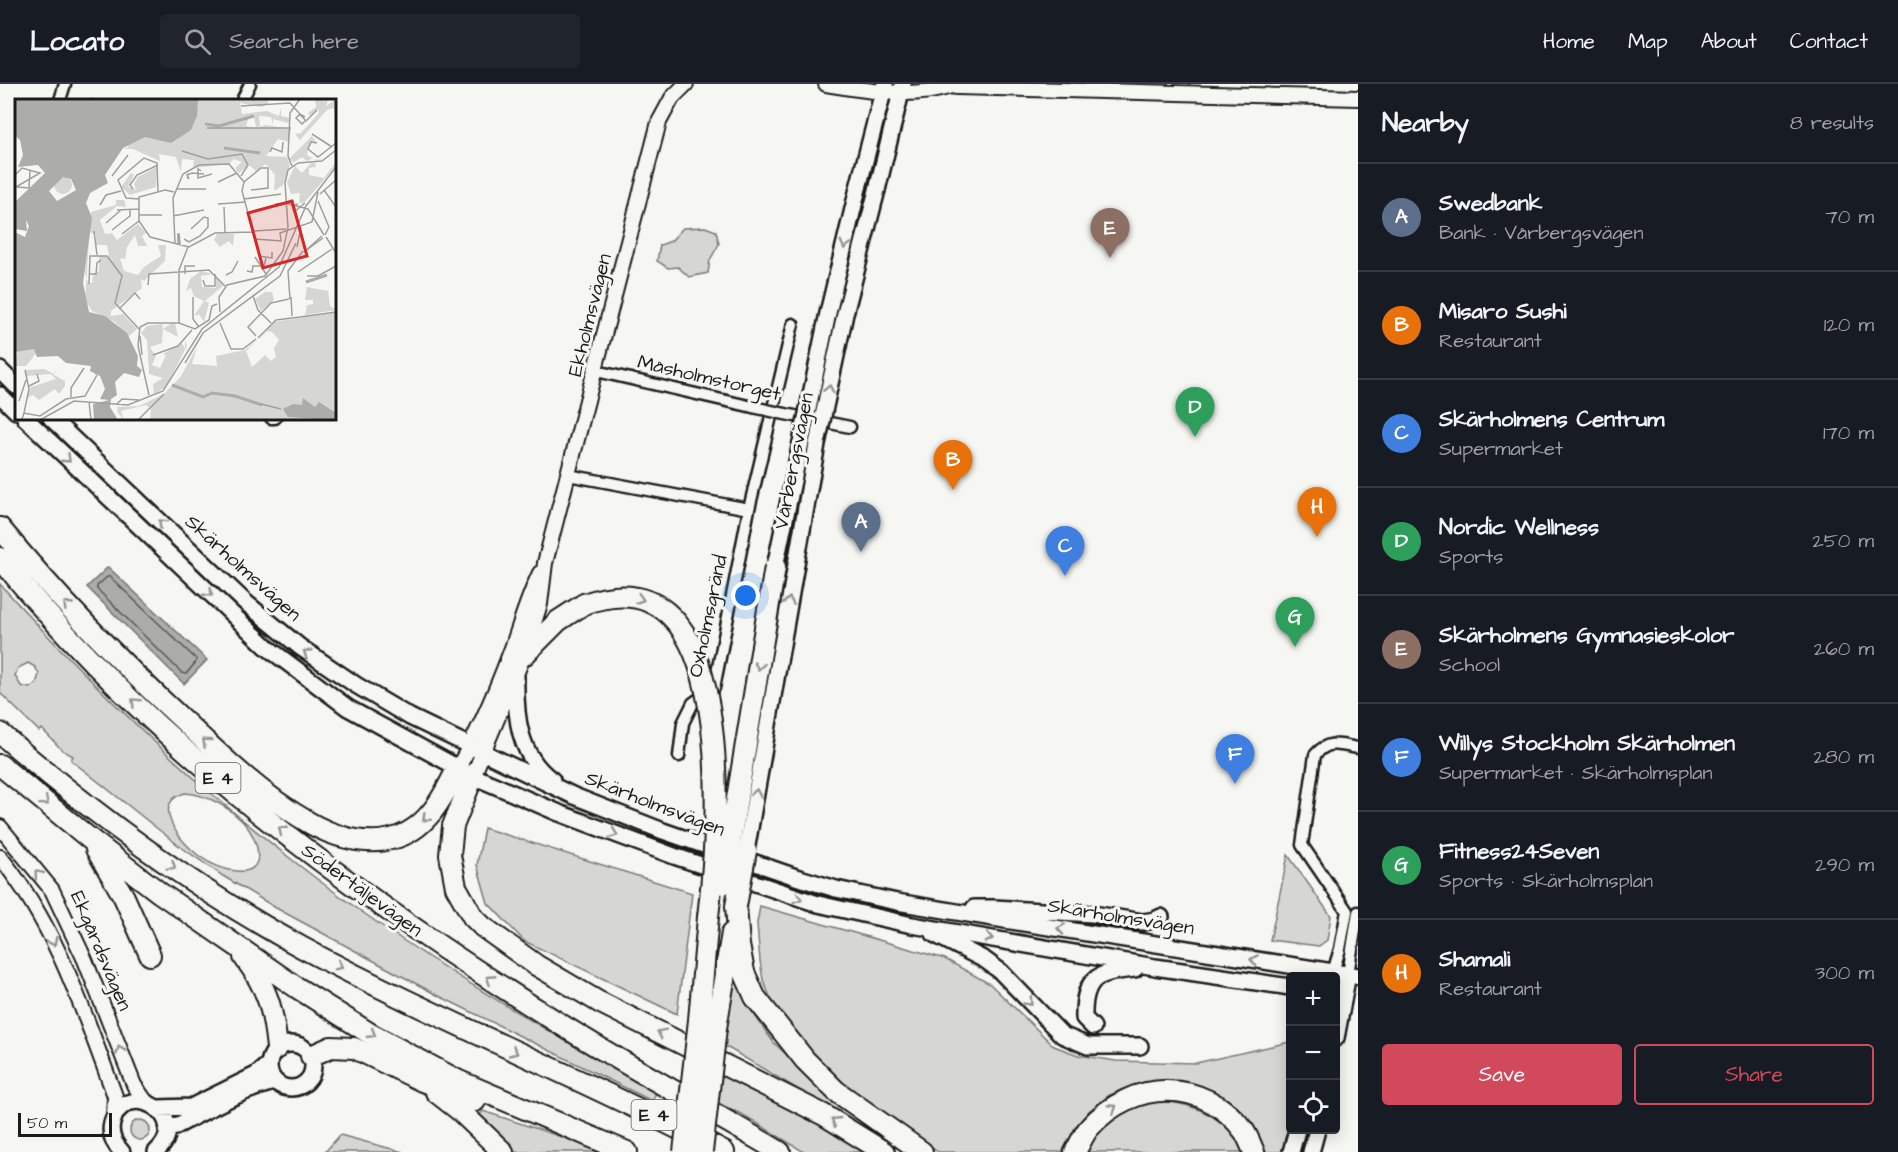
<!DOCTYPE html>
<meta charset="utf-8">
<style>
:root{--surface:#171b24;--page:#20242c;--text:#f1f3f6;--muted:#9ea1a6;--line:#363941;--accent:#d1495b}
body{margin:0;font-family:"Architects Daughter",sans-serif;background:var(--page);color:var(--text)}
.controls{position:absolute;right:18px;bottom:18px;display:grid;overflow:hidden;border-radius:6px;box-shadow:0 3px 15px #0003}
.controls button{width:54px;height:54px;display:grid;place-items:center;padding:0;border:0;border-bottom:2px solid var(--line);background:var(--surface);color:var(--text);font:30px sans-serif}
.scale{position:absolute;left:18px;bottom:15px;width:94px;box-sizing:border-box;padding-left:6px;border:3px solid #1c1c1c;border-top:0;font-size:16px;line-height:21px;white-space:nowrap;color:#1c1c1c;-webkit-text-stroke:4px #f6f6f2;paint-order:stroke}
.you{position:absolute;left:746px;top:512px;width:21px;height:21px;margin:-15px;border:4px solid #fff;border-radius:50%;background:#1a73e8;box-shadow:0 0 0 9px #1a73e833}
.badge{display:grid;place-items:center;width:39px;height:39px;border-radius:50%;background:var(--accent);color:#fff;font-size:20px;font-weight:700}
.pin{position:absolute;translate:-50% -50px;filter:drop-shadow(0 2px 3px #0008)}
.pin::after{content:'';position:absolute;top:32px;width:21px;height:18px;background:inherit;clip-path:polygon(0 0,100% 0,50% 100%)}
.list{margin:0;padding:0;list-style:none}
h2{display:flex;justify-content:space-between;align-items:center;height:78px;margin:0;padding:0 24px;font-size:26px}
h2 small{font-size:20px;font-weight:400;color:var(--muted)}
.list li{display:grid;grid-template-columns:39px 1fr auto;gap:18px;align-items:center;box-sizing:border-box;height:108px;padding:0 24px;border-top:2px solid var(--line)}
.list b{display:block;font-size:22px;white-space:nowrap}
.list p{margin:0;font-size:20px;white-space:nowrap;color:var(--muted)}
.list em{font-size:20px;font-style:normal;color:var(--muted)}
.actions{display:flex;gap:12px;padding:18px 24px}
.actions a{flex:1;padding:14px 0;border:2px solid var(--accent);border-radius:6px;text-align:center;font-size:21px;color:var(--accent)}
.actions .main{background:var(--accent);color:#fff}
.icon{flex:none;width:33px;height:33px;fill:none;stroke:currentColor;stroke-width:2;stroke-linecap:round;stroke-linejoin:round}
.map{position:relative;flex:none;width:1358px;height:1068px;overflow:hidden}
header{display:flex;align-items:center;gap:36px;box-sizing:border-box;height:84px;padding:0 30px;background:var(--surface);border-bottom:2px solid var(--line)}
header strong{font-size:28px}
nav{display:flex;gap:33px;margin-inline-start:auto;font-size:21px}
.search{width:420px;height:54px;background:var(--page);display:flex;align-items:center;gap:15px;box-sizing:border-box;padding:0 21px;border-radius:6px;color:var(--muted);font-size:22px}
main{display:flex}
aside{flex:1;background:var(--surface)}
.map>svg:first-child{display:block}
</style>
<header>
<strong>Locato</strong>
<div class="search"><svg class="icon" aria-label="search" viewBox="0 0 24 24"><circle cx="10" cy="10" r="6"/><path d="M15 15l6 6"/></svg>Search here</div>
<nav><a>Home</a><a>Map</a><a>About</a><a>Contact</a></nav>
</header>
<main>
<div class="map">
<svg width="1358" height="1068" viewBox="0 0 1358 1068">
<rect width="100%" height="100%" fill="#f6f6f2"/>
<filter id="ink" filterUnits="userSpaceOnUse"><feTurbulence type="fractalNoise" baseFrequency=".0167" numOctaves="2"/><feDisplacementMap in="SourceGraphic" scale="12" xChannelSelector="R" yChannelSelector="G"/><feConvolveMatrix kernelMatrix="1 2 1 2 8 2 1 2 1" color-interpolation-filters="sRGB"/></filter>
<g filter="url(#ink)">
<path fill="#d6d6d2" stroke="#797977" stroke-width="1.5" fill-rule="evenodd" d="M705,143L716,147L719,160L710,176L708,189L689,193L678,183L668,184L657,177L660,161L671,157L683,144Z
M0,500C92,602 191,698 300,782C412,869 533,939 656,1009L652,1017L437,911L276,824L223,792L178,761L71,676L73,672L62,666L42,645L39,647L0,609ZM28,579L35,583L39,590L36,600L29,604L21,602L15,592L18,584ZM185,709C207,710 234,725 248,744C259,759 267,790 237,787C221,786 204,777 192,766C176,752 152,718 185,709Z
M484,744L692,809L677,930L524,857L488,819L477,781Z
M1288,771L1331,832L1327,856L1319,862L1270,856Z
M760,822L945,875L990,900L1054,962L1078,971L1116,977L1196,979L1290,958V1039L1283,1068H1264L1253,1048L1154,999L1130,1003L1108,1012L1089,1027L1077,1041L1062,1068H938L829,993L774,922L763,896L760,877L757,839Z
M734,892L749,923L774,959L808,991L912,1068H904L723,961Z
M720,987L874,1068H804L747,1033L716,1018Z
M1159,1017C1195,1019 1228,1034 1244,1068H1082L1100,1042L1138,1020Z
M483,1027L607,1068H514L481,1034L479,1031Z
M130 1046a10 10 0 1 1 20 0a10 10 0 1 1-20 0Z
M340,1051L403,1068H325Z"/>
<path fill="#acaca9" stroke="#727271" stroke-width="1.5" d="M108,483L207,576L184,600L87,503Z"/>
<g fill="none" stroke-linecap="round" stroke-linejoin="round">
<path stroke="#565654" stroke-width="1.5" d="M107,493H110L196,575V578L186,590L182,589L97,505V502Z"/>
<g stroke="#1c1c1c" stroke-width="15">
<path id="minor" d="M60,16L65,0
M242,16L250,0
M596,287L753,323
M785,330L850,343
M271,334H275
M568,391L749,425
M679,672L683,639L693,619L714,604L749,425L793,240
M1333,888L1340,865L1347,827L1302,761L1315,671C1329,655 1339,661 1358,664
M1348,890L1358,828"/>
</g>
<g stroke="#1c1c1c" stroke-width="18">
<path id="tertiary" d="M826,0C865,6 910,15 948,3
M939,0L957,3L1358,14
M457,685C479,648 496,607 511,567C521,539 527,516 540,489
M473,692L524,571L540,520L545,479L659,38L672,14L686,0
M0,743L52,806L85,876L134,1001L146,1018
M0,773C57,843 84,929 115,1012L114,1032"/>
</g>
<g stroke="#1c1c1c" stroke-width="20">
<path id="secondary" d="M858,104L885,0
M877,106L903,0
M0,286L16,302
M0,311L16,327
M25,334L268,564L348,624L473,692L559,729L674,772L818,820L912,841L1155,883L1290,903
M51,334L245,518L300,563L356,601L410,633L574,712L663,747L796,793L836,805L897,818L1011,837L1358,892
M516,592C515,630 518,672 552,696
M974,824H994L1093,830L1143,838L1155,836L1161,833
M934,850L985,876L1000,887L1062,951L1088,962H1140
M1093,943L1084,934C1083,893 1098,888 1135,885
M1336,954L1348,890
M269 982a22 22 0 1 1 44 0a22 22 0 1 1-44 0Z
M158,1024L191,1023L256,991L269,980
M167,1047C202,1029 237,1007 275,998
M122,1068C114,1060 109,1051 112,1039C125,991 195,1033 156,1068
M1291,1068L1297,1046
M1311,1068L1317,1046"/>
</g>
<g stroke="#1c1c1c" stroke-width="24">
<path id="motorway" d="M0,444C57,513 119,577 185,638C223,674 263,712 308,738C332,752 364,762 391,755C426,747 443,714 457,685
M0,474C153,663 352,810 557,938C630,984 706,1024 780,1068
M524,571L558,537L584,520
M0,649C93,730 194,805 303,864C441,938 586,995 724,1068
M0,681L90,755L160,809L296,903L369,949L459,997L627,1068
M473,692L453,742L450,771L456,803L473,833L483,843L536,881L599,918L824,1031L884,1068
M96,765L124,813L150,871
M736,822L739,861L744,888L755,913L805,976L836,1007L922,1068
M244,873C268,905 273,925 277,964
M699,936L708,833
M716,944L732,849
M311,972L331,963L354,964L422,997L475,1017
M436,1008L459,1026L503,1068
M1075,1068C1080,1060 1083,1051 1089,1044C1132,995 1204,993 1244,1047C1248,1053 1251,1061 1254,1068"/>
</g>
<use href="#minor" stroke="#f6f6f2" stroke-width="10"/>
<use href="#tertiary" stroke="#f6f6f2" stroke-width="14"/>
<use href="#secondary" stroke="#f6f6f2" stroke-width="15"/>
<use href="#motorway" stroke="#f6f6f2" stroke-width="20"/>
<g stroke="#1c1c1c" stroke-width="15" stroke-linecap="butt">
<path id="minor-bridge" d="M753,323L785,330"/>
</g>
<g stroke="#1c1c1c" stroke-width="20" stroke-linecap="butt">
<path id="secondary-bridge" d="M775,483L828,229L858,104
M746,767L817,360L845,230L877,106"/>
</g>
<g stroke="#1c1c1c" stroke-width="24" stroke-linecap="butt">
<path id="motorway-bridge" d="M584,520C742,463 718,747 708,833
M723,800L775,483
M736,822L746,767
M684,1068L699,936
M702,1068L716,944"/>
</g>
<use href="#minor-bridge" stroke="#f6f6f2" stroke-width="10"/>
<use href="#secondary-bridge" stroke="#f6f6f2" stroke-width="15"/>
<use href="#motorway-bridge" stroke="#f6f6f2" stroke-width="20"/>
</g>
<defs><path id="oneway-chevron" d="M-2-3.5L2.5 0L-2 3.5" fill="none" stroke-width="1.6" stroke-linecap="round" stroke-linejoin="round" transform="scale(1.5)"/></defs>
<g stroke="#949492">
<use href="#oneway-chevron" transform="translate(845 161) rotate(104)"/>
<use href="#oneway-chevron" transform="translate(829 305) rotate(-78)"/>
<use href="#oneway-chevron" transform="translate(67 375) rotate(43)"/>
<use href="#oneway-chevron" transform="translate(162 439) rotate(-136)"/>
<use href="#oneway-chevron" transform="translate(209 509) rotate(43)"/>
<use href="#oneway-chevron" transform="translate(640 515) rotate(17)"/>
<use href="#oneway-chevron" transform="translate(789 517) rotate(-80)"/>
<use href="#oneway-chevron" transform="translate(67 521) rotate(-134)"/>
<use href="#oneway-chevron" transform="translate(307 569) rotate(-146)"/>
<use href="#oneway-chevron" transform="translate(759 582) rotate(99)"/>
<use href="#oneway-chevron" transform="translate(135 618) rotate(-136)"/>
<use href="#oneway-chevron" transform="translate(206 658) rotate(-138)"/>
<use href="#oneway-chevron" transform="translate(756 709) rotate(-80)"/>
<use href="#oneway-chevron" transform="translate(45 718) rotate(40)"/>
<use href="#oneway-chevron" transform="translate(426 734) rotate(135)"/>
<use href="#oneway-chevron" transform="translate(282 746) rotate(-141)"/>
<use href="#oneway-chevron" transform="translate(614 750) rotate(21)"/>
<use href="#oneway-chevron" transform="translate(172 782) rotate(34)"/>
<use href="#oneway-chevron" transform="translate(38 790) rotate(-130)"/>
<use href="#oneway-chevron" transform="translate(798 814) rotate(17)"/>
<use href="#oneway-chevron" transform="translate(1061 845) rotate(-171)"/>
<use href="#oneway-chevron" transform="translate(989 854) rotate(10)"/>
<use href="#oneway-chevron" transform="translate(53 858) rotate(63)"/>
<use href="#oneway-chevron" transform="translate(1254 876) rotate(-171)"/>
<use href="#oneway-chevron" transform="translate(339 882) rotate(27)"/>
<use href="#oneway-chevron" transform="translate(490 895) rotate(-147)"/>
<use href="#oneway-chevron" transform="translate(1029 918) rotate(47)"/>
<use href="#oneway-chevron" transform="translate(661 949) rotate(-154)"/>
<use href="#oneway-chevron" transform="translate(372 950) rotate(31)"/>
<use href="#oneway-chevron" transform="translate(120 966) rotate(-111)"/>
<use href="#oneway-chevron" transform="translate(514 968) rotate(25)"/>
<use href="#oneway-chevron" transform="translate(1113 1024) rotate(-33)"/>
<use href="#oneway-chevron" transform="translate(835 1037) rotate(-149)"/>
</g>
</g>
<g text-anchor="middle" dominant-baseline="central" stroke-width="6" stroke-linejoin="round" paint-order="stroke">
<g fill="#f6f6f2" stroke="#5d5d5c" stroke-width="1.5">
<rect x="195.5" y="679" width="45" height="30" rx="4.5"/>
<rect x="631.5" y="1016" width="45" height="30" rx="4.5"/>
</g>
<g font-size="18" font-weight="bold" fill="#1c1c1c">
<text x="218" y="694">E 4</text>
<text x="654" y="1031">E 4</text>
</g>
<g font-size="20" fill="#1c1c1c" stroke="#f6f6f2">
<text transform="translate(590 231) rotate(-76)">Ekholmsvägen</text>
<text transform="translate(709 294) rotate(13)">Måsholmstorget</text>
<text transform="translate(794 377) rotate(-79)">Vårbergsvägen</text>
<text transform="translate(243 484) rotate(42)">Skärholmsvägen</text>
<text transform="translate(708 532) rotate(-78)">Oxholmsgränd</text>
<text transform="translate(655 720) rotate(21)">Skärholmsvägen</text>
<text transform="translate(362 806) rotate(36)">Södertäljevägen</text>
<text transform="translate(1121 833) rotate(9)">Skärholmsvägen</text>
<text transform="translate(101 867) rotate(67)">Ekgårdsvägen</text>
</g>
</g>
<g transform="translate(15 15)">
<rect width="321" height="321" fill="#f6f6f2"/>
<path d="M174,0H253V5L246,8L225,4L227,15L252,12L264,17L266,9V17L275,19L273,24L258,20V26L256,18L244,17L245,27L241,28L239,18H234L231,27L240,29L251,26L276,30L274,43L263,40L251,57L272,58L275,66L268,86L259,92L260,76L251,65L241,72L234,66L224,74L220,69L227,63L219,60L214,65L178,69L179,61L167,60L166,73L161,58L144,55L145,62L118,50H108L114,48L109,44ZM300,0H309L308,3L313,0L311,7L321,0V14L318,9L312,11L285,41L280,35L286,34L304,14L303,10L295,17L293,14L301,8ZM297,37L301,43L294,45L292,56L301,61L310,59L301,62L298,59L292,62L287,58L279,63L274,60ZM321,63V67L288,105L284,103L285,94L276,95L272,83L280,67L287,74L296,64H300L301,68L294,69V76L309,79ZM142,68L141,88L115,96L106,88L116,74L119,76L113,88L121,91L119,85L123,78ZM39 86a9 9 0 1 1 18 0a9 9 0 1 1-18 0ZM101,101H109L111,108L102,107L85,121L90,135L97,134L102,141L123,125L131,134L127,137L132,147H123L120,136L112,148L110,160L105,159L109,172L123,176L129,168L146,157L143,146H151L150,162L129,182L126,180L127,189L96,212V217L108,215L122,230L114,237L116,240L100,223L77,212L70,201L76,113L101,106ZM74,133L81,136L80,146H92L94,157H84V172L78,175L77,184H73L70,175ZM202,135H219L218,147L214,142L205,148L199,141ZM186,172L198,175L186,177L187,188L201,189V178L209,186L190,202L194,204L189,223L184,215L179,217L189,202L179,197L176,189L171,192L175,180ZM292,188L313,192L315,207L321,211L290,216L292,206L298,205V201H290ZM250,193H257L259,201L246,212L240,200ZM321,213V321H135L136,310L131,306L106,312L109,321L103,314L102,308L124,307L149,295L166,277L182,248L177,265L202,267L201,257L230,251L243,241L231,252L237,268L250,256L256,262L261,258L259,249L264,241L257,233L252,232L244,240L259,223ZM157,224H160L163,238L148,230L147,244L135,248L141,257L137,266L145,269L151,256L148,255L167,244L170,250V241L172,247L151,288L139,295L138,285L148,279L134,275L132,241L126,234L132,227L147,225L148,230ZM3,250H19L22,253L11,267H0ZM43,269L39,276L50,282V287L44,295L40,290L24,301L18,296L12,299L16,288L41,280L36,275L11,277V271L29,270L39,275Z" fill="#d6d6d2" fill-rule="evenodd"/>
<path d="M0,0H183L182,17L176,31L156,44L130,38L108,49L90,76L93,84L75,94L71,104L77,119L68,184L74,213L90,217L112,234L123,257L122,267L127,271L124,278L109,274L100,283L102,296L96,300L95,308L103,321H79L78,305L94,301L85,300L90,290L85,277L75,272L76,267L51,264L43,257L22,258L19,250L0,253V133L10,138L14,127L11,121L12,132L0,130V103L30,74L23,66L3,68L8,56L5,41L0,37ZM48,78L56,80L61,91L42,102L34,92ZM288,299L300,308L304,303L321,314V321L273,318L268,310L278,305L287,306Z" fill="#acaca9" fill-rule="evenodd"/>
<path fill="none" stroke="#acaca9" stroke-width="3" d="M75,0L132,6M190,25L204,27L239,17M209,49L245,54M69,91L141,0M0,150L28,145M0,169L28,147L143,0M0,179L69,249L82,275M291,183L312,176M157,286L188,298L197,294L220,297L247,306"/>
<path fill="none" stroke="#9f9f9c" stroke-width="1.5" d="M226,7L275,4L291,22L302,11M290,22L287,25L281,19L285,15L290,18M192,29H276M297,35L317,48M302,44L296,43L293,50L303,58L321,44M167,52L193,60L227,55L233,66L226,77M255,53L257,49L267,53L268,43M277,67L273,57L275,14L285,0M186,72L183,70V79L197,75M0,76L7,69L25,74L1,88M97,77L113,56M172,78L174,80L172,76L177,74L189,75M203,83L222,74M2,88L14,89L15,72M118,90L115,86L122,76L143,66M161,90H191M236,91L253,89V69H246L229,83L227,92L240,140L267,142M309,91L321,108M159,93L150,91L124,98V122L135,138L174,148L200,134L238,133M305,95L321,81M124,100L111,99L103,81L129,59L142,64L143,93M229,100L266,95M303,102L314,128L310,136M270,104L261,105V107L270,105M270,104L293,110L309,136M203,105L231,103M283,105L277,107L279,113L290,104M85,106L91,96L106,92M209,108L210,133M102,111L124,110M124,116H147M158,117L189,111M91,124L106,111M97,131L115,117V111M79,132L82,156M238,132L271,130M107,135L124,122M163,135H164L165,145L163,144ZM307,137L289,153L308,139M311,138L321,154M169,140L174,143L185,137L193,128V119L189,118L176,130M266,141L265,134L297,123L303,93M160,144L158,99L168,75L184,66L214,65L229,83M282,148L286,128M244,157L257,159V153M240,158L251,175M232,172L237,173L238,167H249L251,159M283,173L317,150M74,175H81L82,164L86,161M170,175V167H180M211,176L217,173L223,162M292,177H303L321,167M188,181L190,187H200V175M74,185L75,157H92L107,177L100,204L124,230M133,186L134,175L194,171L210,187M238,197L243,211L256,224M178,198V220L184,228M276,198L277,217M275,200L273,172L288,152M104,210L120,194L125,200M205,213L204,198L212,186L250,177L268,152L273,128L270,84L273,71L283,64L307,62L321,51M285,218L321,213M164,224V171L173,148M205,224L216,250H228L241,240M125,237L127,256M241,237L233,228L256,204L274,200M243,239L261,221L285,218M138,256L163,247L177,231M170,264L188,234L265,177L281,144M14,287L24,282L22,275M134,296L123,247L125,228L133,224H164L180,230L194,221L197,207L202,205M56,298V289L69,269M4,302L11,281M74,303L76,321M102,305L107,300L124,301M246,305L266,310M9,314L14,290L10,271M7,320L9,314L25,317L51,300L70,297L82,276M25,321L59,302L113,306L148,292L187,230L264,168L291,107L321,68M123,321L149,295"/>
<path fill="#d62828" fill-opacity="0.15" stroke="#d62828" stroke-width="3" d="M277,102L292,157L248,169L233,114Z"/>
<rect width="321" height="321" fill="none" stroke="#1c1c1c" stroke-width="3"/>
</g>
</svg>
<div class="controls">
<button>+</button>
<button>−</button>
<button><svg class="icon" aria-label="locate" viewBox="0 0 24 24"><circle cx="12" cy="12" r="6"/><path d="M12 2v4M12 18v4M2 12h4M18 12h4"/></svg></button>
</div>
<div class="scale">50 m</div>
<div class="you"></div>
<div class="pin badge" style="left:861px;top:468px;background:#5c6f8a">A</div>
<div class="pin badge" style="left:953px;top:406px;background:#e8710a">B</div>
<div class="pin badge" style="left:1065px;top:492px;background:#3f7fe0">C</div>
<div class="pin badge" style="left:1195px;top:353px;background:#2e9e5b">D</div>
<div class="pin badge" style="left:1110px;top:174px;background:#8d6e63">E</div>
<div class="pin badge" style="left:1235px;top:700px;background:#3f7fe0">F</div>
<div class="pin badge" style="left:1295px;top:563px;background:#2e9e5b">G</div>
<div class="pin badge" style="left:1317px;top:453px;background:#e8710a">H</div>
</div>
<aside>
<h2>Nearby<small>8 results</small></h2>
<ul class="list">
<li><span class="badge" style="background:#5c6f8a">A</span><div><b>Swedbank</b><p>Bank · Vårbergsvägen</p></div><em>70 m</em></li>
<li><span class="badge" style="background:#e8710a">B</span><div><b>Misaro Sushi</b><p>Restaurant</p></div><em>120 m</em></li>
<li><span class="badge" style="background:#3f7fe0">C</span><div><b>Skärholmens Centrum</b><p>Supermarket</p></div><em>170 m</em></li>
<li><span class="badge" style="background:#2e9e5b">D</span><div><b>Nordic Wellness</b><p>Sports</p></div><em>250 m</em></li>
<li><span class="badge" style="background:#8d6e63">E</span><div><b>Skärholmens Gymnasieskolor</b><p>School</p></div><em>260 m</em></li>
<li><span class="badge" style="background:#3f7fe0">F</span><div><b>Willys Stockholm Skärholmen</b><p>Supermarket · Skärholmsplan</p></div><em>280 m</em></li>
<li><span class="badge" style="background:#2e9e5b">G</span><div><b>Fitness24Seven</b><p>Sports · Skärholmsplan</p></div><em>290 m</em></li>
<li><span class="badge" style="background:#e8710a">H</span><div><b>Shamali</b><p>Restaurant</p></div><em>300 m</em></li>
</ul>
<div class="actions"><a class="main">Save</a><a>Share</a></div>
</aside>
</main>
